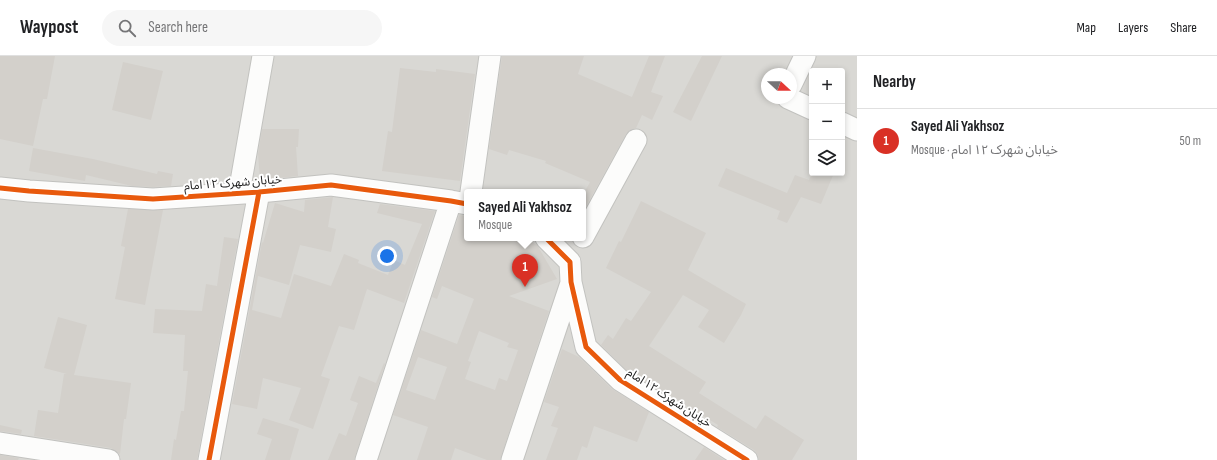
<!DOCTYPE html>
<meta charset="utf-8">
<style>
:root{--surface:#fff;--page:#f6f6f6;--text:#202124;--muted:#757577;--line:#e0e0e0;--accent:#d93025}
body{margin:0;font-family:"Sofia Sans Condensed","Noto Sans Arabic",sans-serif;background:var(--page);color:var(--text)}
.controls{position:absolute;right:12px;top:12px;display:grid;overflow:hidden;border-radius:4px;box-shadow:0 2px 6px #0003}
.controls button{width:36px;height:36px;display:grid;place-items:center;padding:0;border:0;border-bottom:1px solid var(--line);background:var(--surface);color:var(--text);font:20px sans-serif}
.compass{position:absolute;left:761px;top:12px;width:36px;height:36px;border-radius:50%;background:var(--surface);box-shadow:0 2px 6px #0003;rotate:111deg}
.you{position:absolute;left:387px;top:200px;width:14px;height:14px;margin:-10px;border:3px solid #fff;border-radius:50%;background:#1a73e8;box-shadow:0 0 0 6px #1a73e833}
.badge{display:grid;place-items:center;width:26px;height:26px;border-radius:50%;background:var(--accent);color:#fff;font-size:13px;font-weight:700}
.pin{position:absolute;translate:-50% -33px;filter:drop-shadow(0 1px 2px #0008)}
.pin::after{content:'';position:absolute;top:21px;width:14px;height:12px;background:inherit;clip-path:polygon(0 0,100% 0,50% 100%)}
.popup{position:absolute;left:464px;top:133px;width:122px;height:52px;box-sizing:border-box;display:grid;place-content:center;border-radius:4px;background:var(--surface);filter:drop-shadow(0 1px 3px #0005);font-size:13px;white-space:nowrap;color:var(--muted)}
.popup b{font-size:15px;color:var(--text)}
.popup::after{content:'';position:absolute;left:50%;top:100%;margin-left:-8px;border:8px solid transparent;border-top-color:var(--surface)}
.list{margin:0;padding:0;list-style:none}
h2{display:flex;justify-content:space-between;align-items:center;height:52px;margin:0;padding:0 16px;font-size:17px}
h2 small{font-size:13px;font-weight:400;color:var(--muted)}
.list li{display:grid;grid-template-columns:26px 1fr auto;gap:12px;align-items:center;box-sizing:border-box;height:64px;padding:0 16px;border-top:1px solid var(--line)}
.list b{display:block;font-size:15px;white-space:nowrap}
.list p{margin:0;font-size:13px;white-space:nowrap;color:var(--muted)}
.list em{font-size:13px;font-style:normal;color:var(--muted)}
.icon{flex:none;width:22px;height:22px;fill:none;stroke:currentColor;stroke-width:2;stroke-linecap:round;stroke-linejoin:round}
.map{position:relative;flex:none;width:857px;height:404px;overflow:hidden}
header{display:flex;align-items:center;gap:24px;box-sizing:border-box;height:56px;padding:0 20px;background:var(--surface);border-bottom:1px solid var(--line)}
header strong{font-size:19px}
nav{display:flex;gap:22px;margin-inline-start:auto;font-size:14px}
.search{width:280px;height:36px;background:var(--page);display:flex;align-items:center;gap:10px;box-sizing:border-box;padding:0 14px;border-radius:22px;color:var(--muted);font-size:15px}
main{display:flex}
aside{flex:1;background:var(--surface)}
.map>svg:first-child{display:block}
</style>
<header>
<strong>Waypost</strong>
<div class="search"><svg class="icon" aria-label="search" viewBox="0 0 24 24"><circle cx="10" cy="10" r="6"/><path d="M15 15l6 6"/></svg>Search here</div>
<nav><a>Map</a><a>Layers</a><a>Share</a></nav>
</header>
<main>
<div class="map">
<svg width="857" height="404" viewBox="0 0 857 404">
<rect width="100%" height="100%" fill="#eae9e2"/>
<path fill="#d9d8d4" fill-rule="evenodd" d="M0,0H857V404H0ZM812,15H842V117H812ZM767,18H791V42H767ZM467,136H583V182H467Z"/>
<path fill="#d3d0cb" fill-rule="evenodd" d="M0,0H55L47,43H43L33,90L0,83Z
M502,0H584L578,18L632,41L649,0H665L651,36L663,40L652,64L642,59L636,72L630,74L626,78L583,156V139L590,126L545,107L546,105L509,94L507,99L489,93Z
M702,0H722L691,65L673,56Z
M123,6L163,15L151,64L112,54Z
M400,12L436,16V13L475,18L460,125L382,115L388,75L392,76Z
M262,73H299L298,91H296L298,120L260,124L258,98Z
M33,92L93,103L157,118L158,115L173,118L171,130L153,131L132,130L86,119L85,125L29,115Z
M726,112L787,137L795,119L809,124L812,117H834L821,148L801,141L787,167L777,163L780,155L718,130Z
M333,141L328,171L336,173L331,196L300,189L289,229L258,220L252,254L281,262L294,218L331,230L344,198L359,204L358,207L388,219L394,204L405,209L422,168L377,157L380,148L435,155L404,247L367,233L354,274L339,270L321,320L330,323L313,373L289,364L301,332L263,322L257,353L232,348L262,186L263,187L275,147L304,156L305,144Z
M641,145L706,177L688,214L746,248L741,259L724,287L698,271L709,254L683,239L649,290L706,326L699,337L756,373L765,359L804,384L792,404H759L758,399L754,394L717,371L718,369L658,332L657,333L627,315L601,289L608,279L613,283L626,262L631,265L651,236L606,212L619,185L621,186Z
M128,153L163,154L145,249L115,243L125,191L121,190Z
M459,159L467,160V182H524L537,189L557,223L509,240L549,255L500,404H487L455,392L451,404H417L428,371L393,359L421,274L457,288L474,243L442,230L437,243L432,241ZM479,275L509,287L507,291L518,294L507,325L499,322L495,334L465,323L471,306L468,305ZM418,301L447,311L435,344L406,334Z
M224,181L238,183L197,404H171L174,383L176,384L181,355H184L188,315H183L185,279L153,277L155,253L202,255L206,228L217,230Z
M58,261L87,269L74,319L131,327L126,363H124L120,398L111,392L34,380L38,354L58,357L64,318H67L44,312Z
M562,293L579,301L612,333L649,356L637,386L594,370L587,392L582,390L577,404H546L558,372L551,370L559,351L544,346Z
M384,307L385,308L354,404H328L339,377L346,380L358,347L350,344L359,320L376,327Z
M263,362L299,373L290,404H265L272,383L257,378Z
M0,369L22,374L21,378L0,375Z
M704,391L724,404H695Z
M0,399L19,402L18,404H0Z"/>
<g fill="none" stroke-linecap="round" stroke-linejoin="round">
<g stroke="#c2c2bf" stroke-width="23">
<path id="minor" d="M791,29L805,0
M788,42L812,53
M842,67L857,74
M0,132L29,135L153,143L259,136L331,129L451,145L467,148
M471,136L490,0
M239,137L263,0
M583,181L636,84
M546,182L570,206L571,226L586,291L620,324L747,404
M0,387L109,404
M209,404L259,136
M366,404L451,145
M512,404L571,227"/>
</g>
<use href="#minor" stroke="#fcfcfb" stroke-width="21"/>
<g stroke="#fff" stroke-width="8">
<path id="cycleway" d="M0,132L29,135L153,143L259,136L331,129L451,145L467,148
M546,182L570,206L571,226L586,291L620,324L747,404
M209,404L259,136"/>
</g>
<use href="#cycleway" stroke="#e8590c" stroke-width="5"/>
</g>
<g text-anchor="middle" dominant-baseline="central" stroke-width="4" stroke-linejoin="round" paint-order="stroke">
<g font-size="12" fill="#1b1b1b" stroke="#fff">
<text transform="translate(233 127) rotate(-4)">خیابان شهرک ۱۲ امام</text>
<text transform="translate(669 342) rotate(33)">خیابان شهرک ۱۲ امام</text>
</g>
</g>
</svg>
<div class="controls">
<button>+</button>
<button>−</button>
<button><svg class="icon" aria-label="layers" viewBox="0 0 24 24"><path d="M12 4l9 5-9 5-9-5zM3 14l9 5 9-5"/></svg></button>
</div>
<svg class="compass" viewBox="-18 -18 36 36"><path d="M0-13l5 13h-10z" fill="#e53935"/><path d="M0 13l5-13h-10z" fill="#757577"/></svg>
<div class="you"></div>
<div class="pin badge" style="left:525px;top:231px">1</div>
<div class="popup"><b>Sayed Ali Yakhsoz</b>Mosque</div>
</div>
<aside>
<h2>Nearby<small></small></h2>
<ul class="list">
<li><span class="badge">1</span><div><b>Sayed Ali Yakhsoz</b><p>Mosque · خیابان شهرک ۱۲ امام</p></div><em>50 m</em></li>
</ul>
</aside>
</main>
